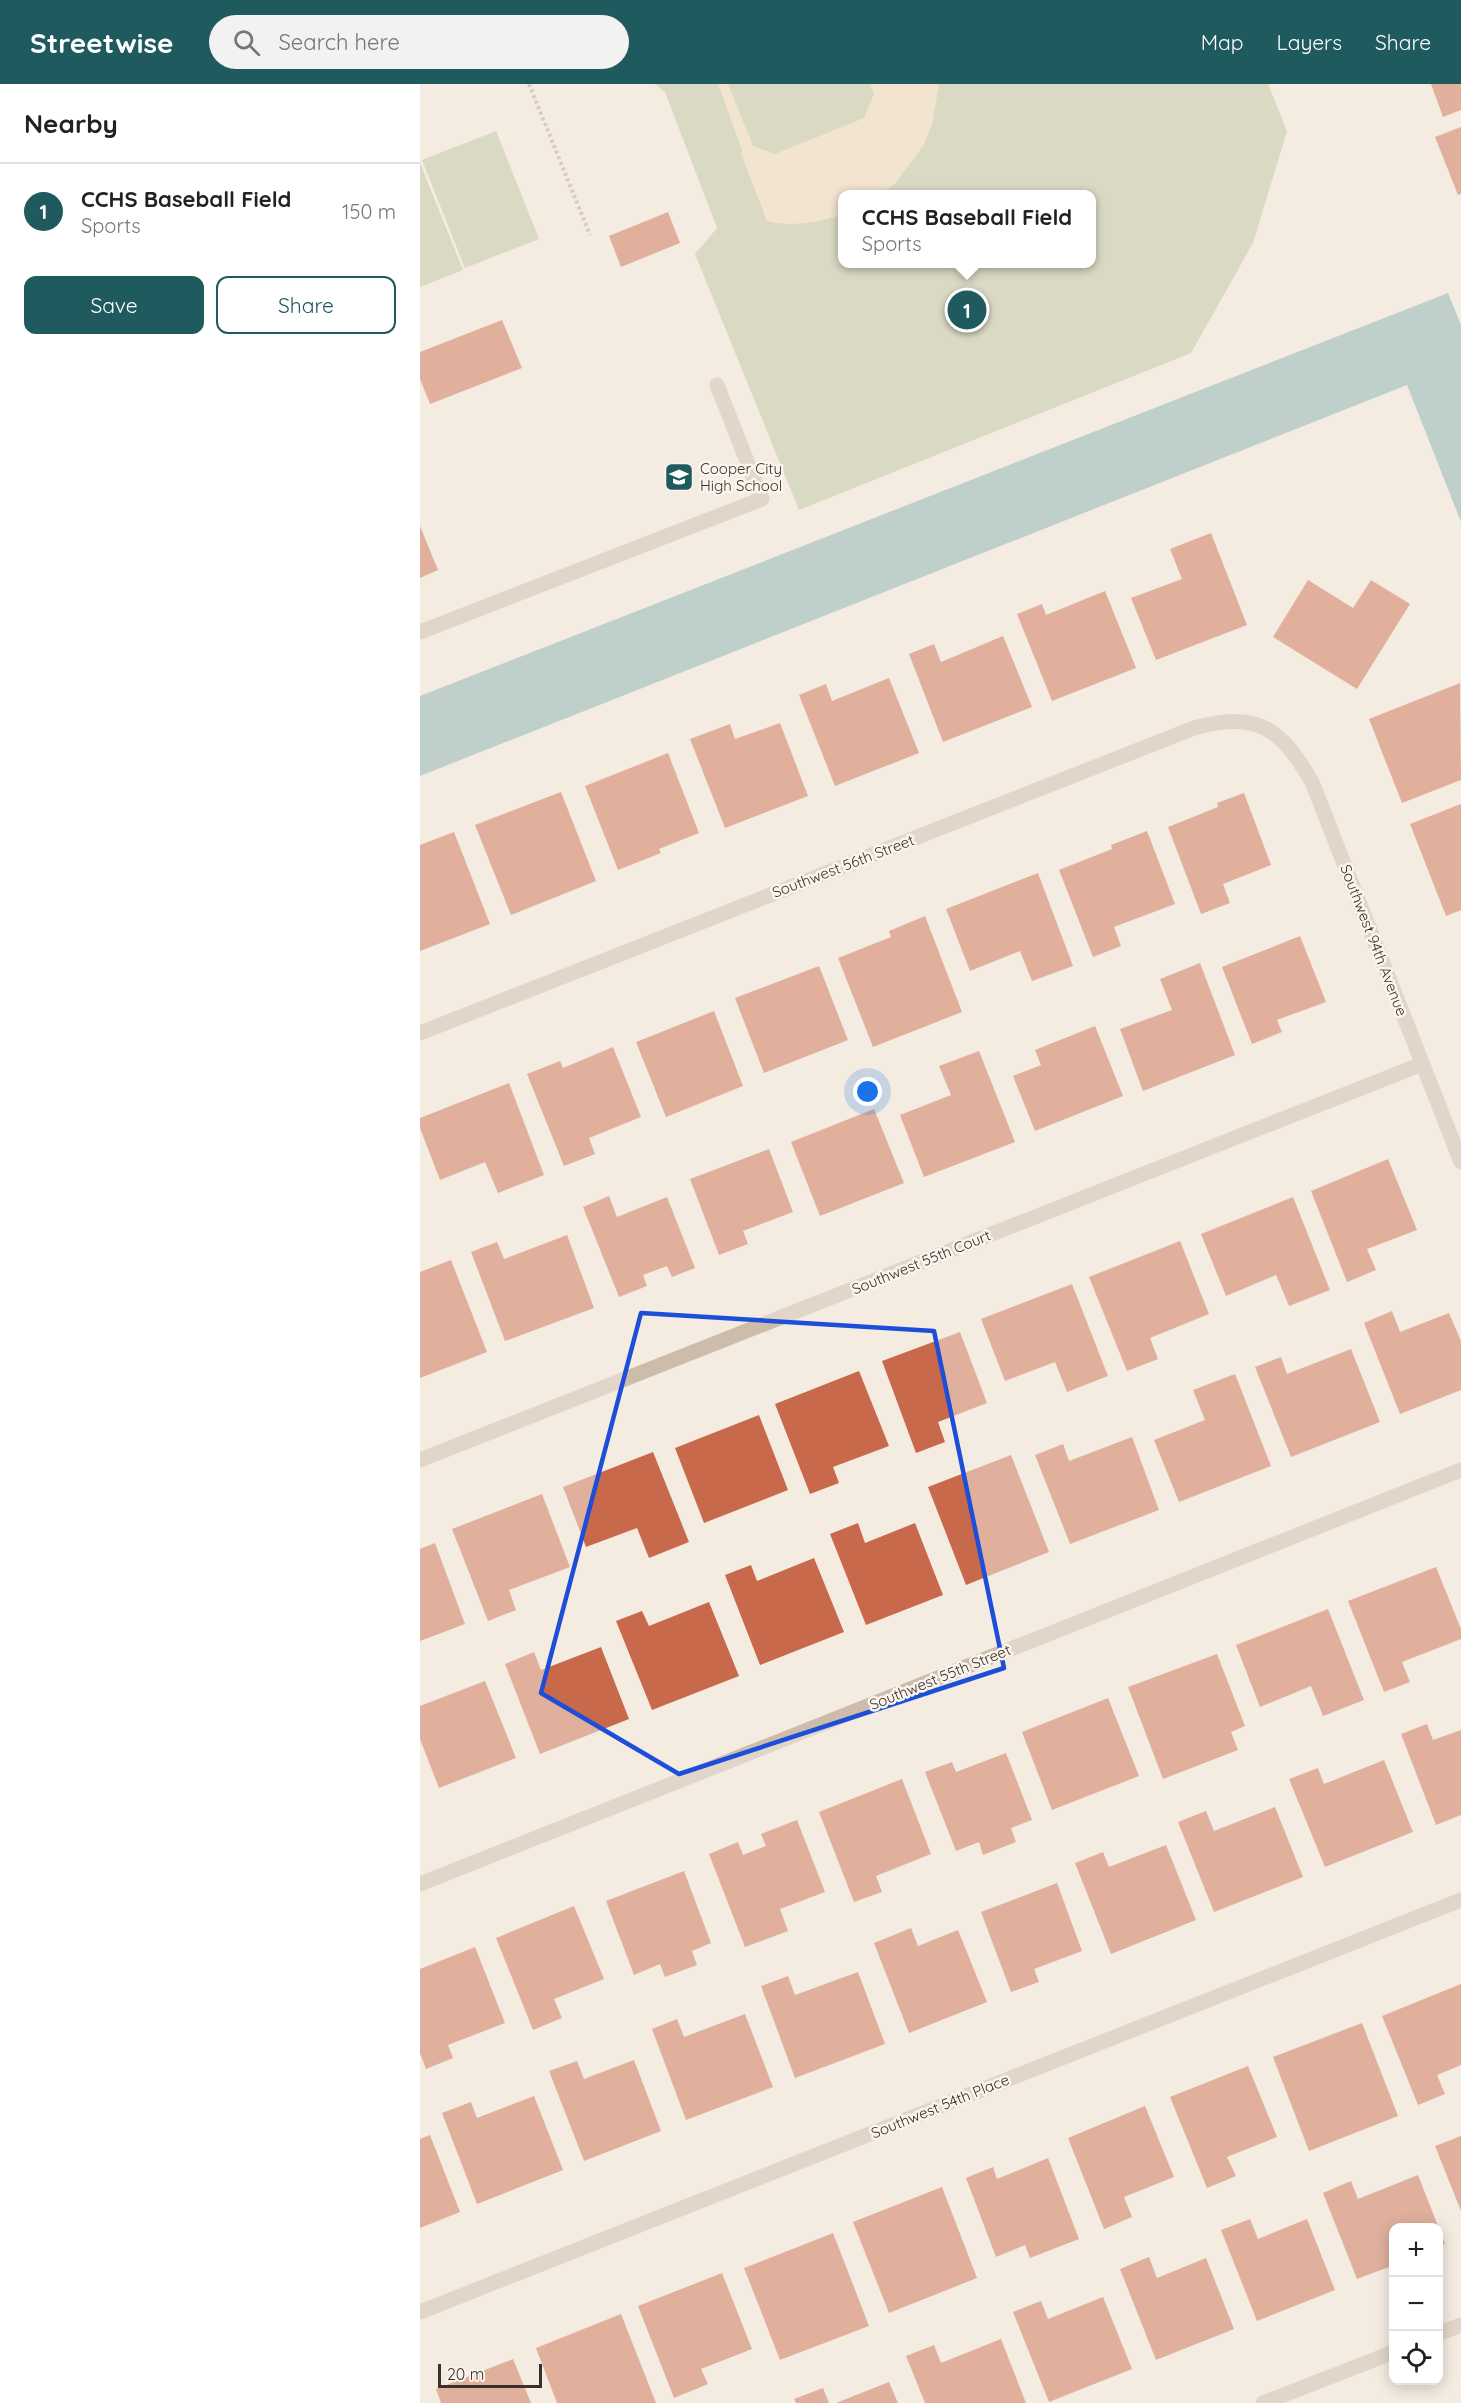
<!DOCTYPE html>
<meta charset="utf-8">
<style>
:root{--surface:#fff;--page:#f2f2f2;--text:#222;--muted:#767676;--line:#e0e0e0;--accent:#1f5a5e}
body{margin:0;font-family:Quicksand,sans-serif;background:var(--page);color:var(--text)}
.controls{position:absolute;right:18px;bottom:18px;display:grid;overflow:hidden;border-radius:12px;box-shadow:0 3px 15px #0003}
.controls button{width:54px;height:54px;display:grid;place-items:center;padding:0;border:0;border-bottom:2px solid var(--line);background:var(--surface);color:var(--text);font:30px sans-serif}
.scale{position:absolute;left:18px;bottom:15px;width:104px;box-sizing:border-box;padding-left:6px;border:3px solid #3b302b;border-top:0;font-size:16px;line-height:21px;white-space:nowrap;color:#3b302b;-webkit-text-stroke:4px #fbf5ee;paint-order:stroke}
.you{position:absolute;left:448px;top:1008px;width:21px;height:21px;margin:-15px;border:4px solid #fff;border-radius:50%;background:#1a73e8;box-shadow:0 0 0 9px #1a73e833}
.badge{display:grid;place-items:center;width:39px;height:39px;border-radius:50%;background:var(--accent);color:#fff;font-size:20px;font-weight:700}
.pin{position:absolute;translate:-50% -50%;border:3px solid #fff;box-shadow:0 2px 6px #0006}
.popup{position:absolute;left:418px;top:106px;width:258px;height:78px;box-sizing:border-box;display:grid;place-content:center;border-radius:12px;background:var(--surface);filter:drop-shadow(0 2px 4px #0005);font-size:20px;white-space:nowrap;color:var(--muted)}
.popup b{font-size:22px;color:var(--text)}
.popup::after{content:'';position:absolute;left:50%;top:100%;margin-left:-12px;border:12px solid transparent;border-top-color:var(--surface)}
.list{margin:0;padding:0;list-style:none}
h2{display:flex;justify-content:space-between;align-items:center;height:78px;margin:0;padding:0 24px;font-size:26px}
h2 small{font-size:20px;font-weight:400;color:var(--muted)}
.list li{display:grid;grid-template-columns:39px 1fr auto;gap:18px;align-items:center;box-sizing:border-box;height:96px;padding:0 24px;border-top:2px solid var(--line)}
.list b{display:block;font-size:22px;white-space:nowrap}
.list p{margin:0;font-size:20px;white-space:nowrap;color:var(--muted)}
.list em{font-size:20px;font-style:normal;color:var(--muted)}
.actions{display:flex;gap:12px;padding:18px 24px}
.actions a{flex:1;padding:14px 0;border:2px solid var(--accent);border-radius:12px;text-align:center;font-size:21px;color:var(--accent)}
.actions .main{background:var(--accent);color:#fff}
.icon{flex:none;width:33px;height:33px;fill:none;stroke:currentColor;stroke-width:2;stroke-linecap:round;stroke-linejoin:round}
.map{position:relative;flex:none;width:1041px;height:2319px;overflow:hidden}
header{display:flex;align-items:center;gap:36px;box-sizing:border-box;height:84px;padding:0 30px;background:var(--accent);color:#fff}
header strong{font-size:28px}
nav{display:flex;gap:33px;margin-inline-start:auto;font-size:21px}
.search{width:420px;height:54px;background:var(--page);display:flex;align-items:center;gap:15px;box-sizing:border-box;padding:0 21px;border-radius:33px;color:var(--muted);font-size:22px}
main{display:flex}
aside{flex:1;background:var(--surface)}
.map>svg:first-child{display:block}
</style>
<header>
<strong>Streetwise</strong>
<div class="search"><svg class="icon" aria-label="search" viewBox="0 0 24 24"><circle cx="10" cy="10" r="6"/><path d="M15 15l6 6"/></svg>Search here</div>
<nav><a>Map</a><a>Layers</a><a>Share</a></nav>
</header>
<main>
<aside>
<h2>Nearby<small></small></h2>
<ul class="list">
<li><span class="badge">1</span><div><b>CCHS Baseball Field</b><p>Sports</p></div><em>150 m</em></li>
</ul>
<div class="actions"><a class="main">Save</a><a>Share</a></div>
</aside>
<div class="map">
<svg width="1041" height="2319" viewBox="0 0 1041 2319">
<rect width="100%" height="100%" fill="#f4ebe1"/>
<path fill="#b8c4a0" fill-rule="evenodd" d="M235,0H848L867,47L833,159L771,269L379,426L275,170L297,144L245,8ZM422,110H672V180H422Z
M76,47L119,155L45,184L2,76Z
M0,79L43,186L0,203Z"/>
<path fill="#efdcb8" d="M298,0H308L333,62L355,70L444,34L454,10L450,0H519L512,41L503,62L474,101L461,110H422V130C399,139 371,143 347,137L321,70L322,66Z"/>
<path fill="#7fb0b2" d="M1028,209L1041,241V438L987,301L0,692V612Z"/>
<path fill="#c8694b" d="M1011,0H1041V26L1023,33Z
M1041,43V110L1038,111L1015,53Z
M248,128L260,159L201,183L189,152Z
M82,236L102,284L10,320L0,295V268Z
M0,442L18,486L0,494Z
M791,449L827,541L736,576L711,514L762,495L750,465Z
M888,496L933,524L951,496L990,520L937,605L853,553Z
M685,507L716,584L632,617L597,530L622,520L626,531Z
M583,552L612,623L523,658L489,570L514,560L521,578Z
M469,594L499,669L415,702L379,611L406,600L412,617Z
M1040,599L1041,696L982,719L949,635Z
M360,639L388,712L305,744L270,655L310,640L315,655Z
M248,669L279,749L239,765L241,769L198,786L165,702Z
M141,708L176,797L91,831L55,741Z
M824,709L851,781L803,800L810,819L781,830L748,743L798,723L797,719Z
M1041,720V826L1026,832L990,740Z
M727,747L755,820L694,843L701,862L673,873L639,786L692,765L691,761Z
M34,748L70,840L0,867V761Z
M618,789L653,882L612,897L600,867L550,887L526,825Z
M505,832L542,928L453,963L418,874L471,853L469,847Z
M880,852L906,918L857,936L862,948L832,960L802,883Z
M780,879L815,971L723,1007L700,945L752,926L740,895Z
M399,882L428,956L344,989L315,914Z
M294,927L323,1002L246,1033L216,958Z
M675,942L703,1012L615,1047L593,992L621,981L615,966Z
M193,963L221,1033L169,1054L175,1070L144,1082L107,990L140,977L143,984Z
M559,967L595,1058L504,1093L480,1031L531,1011L519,982Z
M89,999L124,1091L78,1109L65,1078L20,1096L0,1044V1034Z
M454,1025L484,1099L400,1132L371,1058Z
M349,1065L373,1128L323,1147L328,1160L299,1171L270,1095Z
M968,1075L997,1146L947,1165L956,1186L927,1198L891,1107Z
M189,1112L197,1133L247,1113L275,1184L252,1193L247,1182L223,1191L227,1202L199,1213L163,1123Z
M873,1113L910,1206L869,1222L856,1191L806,1212L781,1150Z
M147,1151L174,1224L85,1257L51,1168L77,1158L84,1175Z
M760,1157L789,1230L730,1254L738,1275L707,1287L669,1193Z
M31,1176L67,1268L0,1294V1188Z
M652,1200L688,1292L647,1308L635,1278L585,1297L561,1235Z
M972,1227L980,1248L1029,1229L1041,1257V1306L980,1330L944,1239Z
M540,1248L567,1319L518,1338L525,1358L496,1369L462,1277Z
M931,1265L960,1338L871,1373L835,1283L861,1273L867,1290Z
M439,1287L469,1362L413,1383L419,1399L390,1410L355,1320Z
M815,1290L851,1382L759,1418L734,1356L785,1336L773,1306Z
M339,1331L368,1406L284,1439L255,1364Z
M712,1353L739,1426L650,1460L615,1371L643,1360L649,1377Z
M233,1368L269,1458L229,1474L217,1444L166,1463L143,1403Z
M591,1371L629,1468L546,1501L508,1403Z
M122,1410L150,1483L89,1506L96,1526L68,1537L32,1445Z
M438,1439L445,1459L495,1439L523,1511L446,1541L410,1450Z
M15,1459L45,1540L0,1557V1465Z
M394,1474L424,1548L340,1581L305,1491L331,1481L337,1497Z
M1016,1483L1041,1545V1555L982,1578L990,1598L964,1608L928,1517Z
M289,1518L319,1592L232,1626L196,1537L222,1527L229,1542Z
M908,1525L944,1616L903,1632L891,1602L840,1623L816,1561Z
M181,1563L209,1635L120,1670L85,1580L114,1568L121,1586Z
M797,1570L825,1642L811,1648L818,1666L743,1695L708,1603Z
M65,1597L96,1674L19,1704L0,1655V1622Z
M688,1614L719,1692L632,1726L602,1648Z
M1007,1640L1013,1656L1041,1646V1731L1016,1741L981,1650Z
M586,1669L612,1736L591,1744L596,1758L563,1771L559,1758L536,1767L505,1688L532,1678L536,1688Z
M964,1676L993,1748L905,1783L869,1695L898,1684L904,1700Z
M482,1695L511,1770L456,1792L462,1808L434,1818L399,1728Z
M855,1723L883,1793L794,1828L758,1738L786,1727L794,1747Z
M377,1736L405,1808L360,1825L368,1847L325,1863L289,1770L318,1758L323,1771L346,1762L341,1750Z
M746,1761L776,1836L691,1870L655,1779L683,1768L689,1783Z
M264,1787L291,1859L272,1867L277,1881L245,1893L240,1880L214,1891L186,1817Z
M637,1799L662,1867L614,1885L619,1898L591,1908L561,1828Z
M154,1822L184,1895L134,1915L142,1934L113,1946L76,1854Z
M491,1844L498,1862L538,1846L567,1918L489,1949L454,1859Z
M55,1863L85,1939L28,1961L33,1974L6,1985L0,1969V1885Z
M438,1888L465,1960L375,1994L341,1902L368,1892L375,1911Z
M1041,1900V1981L1017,1991L1025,2010L998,2021L962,1932Z
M325,1930L353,2003L266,2036L232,1945L257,1935L264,1953Z
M942,1939L978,2032L889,2067L853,1973Z
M214,1976L241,2047L164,2077L129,1987L157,1977L164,1995Z
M828,1982L857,2053L807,2073L816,2092L787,2104L750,2013Z
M114,2012L143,2086L57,2120L22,2029L51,2018L57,2034Z
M725,2022L754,2093L704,2113L712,2133L684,2145L648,2054Z
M10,2051L40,2128L0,2144V2055Z
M1041,2052V2127L1015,2062Z
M628,2074L659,2155L610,2174L605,2161L576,2173L546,2094L573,2083L577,2095Z
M998,2091L1025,2160L1018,2163V2144H974V2181L937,2195L903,2109L931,2097L938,2115Z
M522,2103L557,2194L469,2229L433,2138Z
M830,2135L838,2155L887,2135L915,2206L837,2237L801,2146Z
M413,2149L449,2242L360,2276L324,2184Z
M729,2173L737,2194L786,2174L814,2245L736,2276L700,2185Z
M302,2189L332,2265L281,2285L288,2300L254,2314L218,2222Z
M683,2213L712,2285L629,2318L593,2228L621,2217L628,2235Z
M201,2230L236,2319H137L116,2264Z
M581,2255L606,2319H505L486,2272L514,2261L521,2279Z
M93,2275L111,2319H21L16,2305Z
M469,2298L478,2319H416Z
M403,2304L409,2319H376L374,2315Z"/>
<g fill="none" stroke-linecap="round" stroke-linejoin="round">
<path stroke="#b9a596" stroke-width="4" stroke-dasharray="3 3" stroke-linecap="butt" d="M109,0L170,151"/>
<path stroke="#cdbbac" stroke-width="15" d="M0,548L342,415L297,301"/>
<path stroke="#cdbbac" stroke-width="15" d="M0,949L774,644C837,627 860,643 892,698L1041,1078
M0,1376L1002,980
M0,1800L1041,1386
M0,2228L1041,1816
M1018,2250L1041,2241
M843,2319L974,2268"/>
</g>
<path d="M0 0H1041V2319H0ZM221,1229L514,1247L584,1584L259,1690L121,1609Z" fill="#f4ebe1" fill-opacity=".55" fill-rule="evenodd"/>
<path fill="none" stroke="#1d4ed8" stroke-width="4.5" stroke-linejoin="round" d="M221,1229L514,1247L584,1584L259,1690L121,1609Z"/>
<defs>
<g id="school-square" transform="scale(1.5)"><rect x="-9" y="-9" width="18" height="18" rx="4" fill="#1f5a5e" stroke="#fbf5ee"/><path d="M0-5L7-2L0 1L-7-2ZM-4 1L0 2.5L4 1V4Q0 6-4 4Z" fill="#fff"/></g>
</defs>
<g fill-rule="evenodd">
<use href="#school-square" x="259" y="393"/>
</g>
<g text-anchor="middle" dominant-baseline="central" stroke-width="5" stroke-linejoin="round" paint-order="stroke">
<g font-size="15" fill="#3b302b" stroke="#fbf5ee" text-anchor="start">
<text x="280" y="384">Cooper City<tspan x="280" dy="17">High School</tspan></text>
</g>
<g font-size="15" fill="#3b302b" stroke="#fbf5ee">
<text transform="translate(423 782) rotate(-21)">Southwest 56th Street</text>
<text transform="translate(954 856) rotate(69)">Southwest 94th Avenue</text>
<text transform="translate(501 1178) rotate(-22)">Southwest 55th Court</text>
<text transform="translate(520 1593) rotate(-22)">Southwest 55th Street</text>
<text transform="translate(520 2022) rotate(-22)">Southwest 54th Place</text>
</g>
</g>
</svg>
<div class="controls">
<button>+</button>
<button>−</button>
<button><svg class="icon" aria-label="locate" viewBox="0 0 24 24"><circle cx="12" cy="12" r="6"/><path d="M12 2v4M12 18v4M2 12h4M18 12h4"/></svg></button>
</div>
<div class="scale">20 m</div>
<div class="you"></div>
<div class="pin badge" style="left:547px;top:226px">1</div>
<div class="popup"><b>CCHS Baseball Field</b>Sports</div>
</div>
</main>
